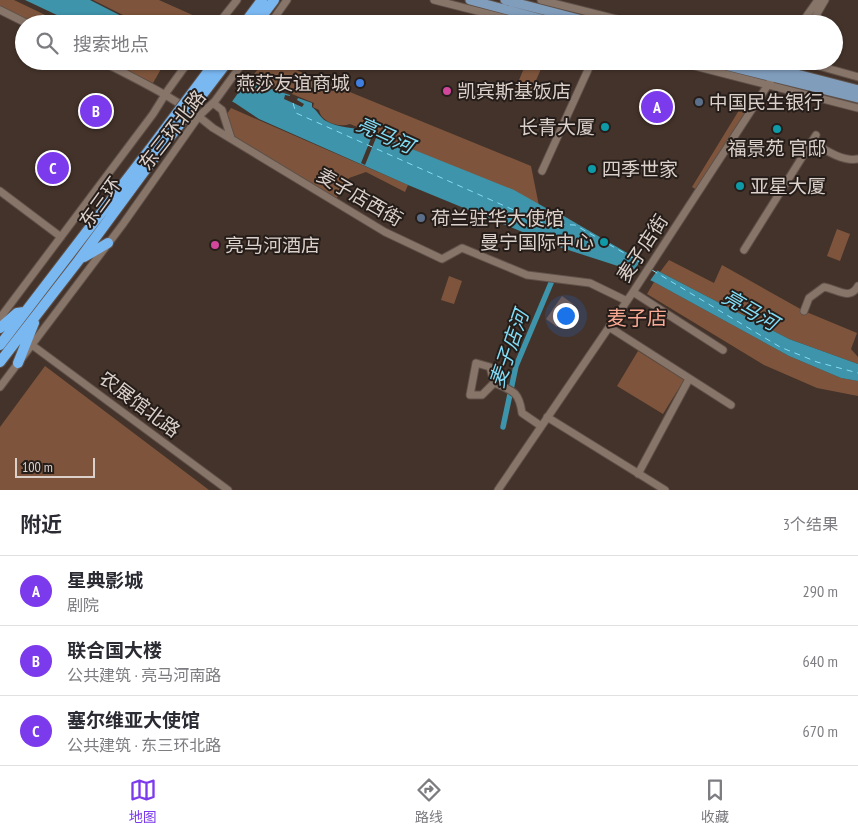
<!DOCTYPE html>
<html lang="zh">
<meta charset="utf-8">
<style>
:root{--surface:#fff;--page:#f2f2f3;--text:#2b2b33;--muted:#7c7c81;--line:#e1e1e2;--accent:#7c3aed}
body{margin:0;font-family:"PT Sans Narrow","Noto Sans SC",sans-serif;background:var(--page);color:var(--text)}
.scale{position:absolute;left:15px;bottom:12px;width:80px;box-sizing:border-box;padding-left:5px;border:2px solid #dbd0ca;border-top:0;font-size:14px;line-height:18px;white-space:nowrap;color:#dbd0ca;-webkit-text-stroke:4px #251d19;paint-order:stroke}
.you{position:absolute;left:565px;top:315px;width:18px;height:18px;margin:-12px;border:4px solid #fff;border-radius:50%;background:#1a73e8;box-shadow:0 0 0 8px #1a73e833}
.badge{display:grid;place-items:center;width:32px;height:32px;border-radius:50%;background:var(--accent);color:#fff;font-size:16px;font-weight:700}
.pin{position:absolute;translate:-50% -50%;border:2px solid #fff;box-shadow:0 1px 5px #0006}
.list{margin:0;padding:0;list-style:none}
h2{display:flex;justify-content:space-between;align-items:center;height:65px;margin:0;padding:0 20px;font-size:21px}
h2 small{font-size:16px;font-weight:400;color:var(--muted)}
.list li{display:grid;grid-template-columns:32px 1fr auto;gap:15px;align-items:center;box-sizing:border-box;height:70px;padding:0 20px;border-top:1px solid var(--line)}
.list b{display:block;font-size:19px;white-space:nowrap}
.list p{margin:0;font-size:16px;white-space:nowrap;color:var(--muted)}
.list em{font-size:16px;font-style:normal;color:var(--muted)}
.icon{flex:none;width:28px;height:28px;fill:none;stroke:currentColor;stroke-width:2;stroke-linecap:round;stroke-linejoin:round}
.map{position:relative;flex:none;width:858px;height:490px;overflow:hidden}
.search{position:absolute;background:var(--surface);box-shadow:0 1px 4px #0004;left:15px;right:15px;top:15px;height:55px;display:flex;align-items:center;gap:12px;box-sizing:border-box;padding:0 18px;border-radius:28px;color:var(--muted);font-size:19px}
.sheet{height:275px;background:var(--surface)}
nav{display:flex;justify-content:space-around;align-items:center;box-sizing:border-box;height:70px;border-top:1px solid var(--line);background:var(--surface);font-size:14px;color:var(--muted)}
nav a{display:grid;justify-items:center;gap:2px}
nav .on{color:var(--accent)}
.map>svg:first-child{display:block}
</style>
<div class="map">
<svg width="858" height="490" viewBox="0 0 858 490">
<rect width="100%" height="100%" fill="#44332a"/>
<path fill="#7e553c" d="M0,0H14L64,24H35L0,6Z
M93,0H159L197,17V24H141Z
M109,61H142L146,65L161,69L153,83Z
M265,61H274L531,166L539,206L493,183L350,124C339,128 321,122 319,110L313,107L314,103L275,87L249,80Z
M526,63L541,69L529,96L515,90Z
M741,107L747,111L699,191L692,187Z
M231,108L408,185L405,192L366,172L349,178L336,199L234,136L227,114Z
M837,229L850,234L840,261L827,256Z
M669,260L714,283L722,265L804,311L857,333L851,349L858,357V364L789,339L660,272Z
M449,276L462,281L454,304L441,300Z
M654,282L789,356L841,378L858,381V396L817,388L764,365L647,294Z
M562,296L573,304L557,327L546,319Z
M638,351L684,380L663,414L617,386Z
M45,366L209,490H0V427Z"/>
<path fill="#3e94aa" d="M25,0H90L137,24H76Z
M157,61H206L249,82L290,95V96L285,95L284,99L302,107L304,104L297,100L298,98L312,103V107C318,111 320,118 326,121C338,128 353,127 367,131L514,190L553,212L562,215L660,272L789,339L858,364V381L841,378L789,356L654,282L627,269L559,247L408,185L259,119L235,103Z"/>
<path fill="#44332a" d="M176,61H212L248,79L231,103L170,70Z
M374,131L378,133L365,165L361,163Z
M642,258L659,268L649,282L632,274Z"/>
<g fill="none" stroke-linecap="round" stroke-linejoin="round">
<path stroke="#3e94aa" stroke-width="5.5" d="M503,427L516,366L551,283"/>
<path stroke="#81ddf7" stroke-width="1" stroke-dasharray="6 5" stroke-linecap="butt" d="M293,103L296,113L545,224L575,225L647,266
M652,270L780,347L817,362L858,373"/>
<g stroke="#5f5149" stroke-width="9">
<path id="minor" d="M434,0L528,24
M541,0L636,24
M0,10L28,24
M218,24L237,0
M270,24L287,0
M801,24L818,0
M811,24L825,0
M101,61C140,81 180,100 213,128L385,232L442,259L462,248L527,275L590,283L627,301
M675,61L858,108
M801,61L858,77
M213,103L222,110L231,138
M812,142C825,150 843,162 858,159
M542,171L592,61
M0,191L61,237
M744,250L816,135
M633,292L723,350
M804,311L809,298L824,287C837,289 850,301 858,286
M0,318L153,114L168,90L189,61
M609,327L731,405
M32,345L228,490
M494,383L482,395H470L476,363L490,367L494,383C514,391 519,392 522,413L541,426
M0,387L123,224L199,116L215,101L244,61
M547,417L665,490
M638,474L689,379
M498,490L633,292L773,77L781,70L786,61"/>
</g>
<g stroke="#5f5149" stroke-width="11">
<path id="major" d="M470,0L560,24
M505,0L598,24
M708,61L858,98
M746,61L858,90"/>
</g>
<g stroke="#5f5149" stroke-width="12">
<path id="highway" d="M244,24L262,0
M256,24L274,0
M84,257L108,243
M0,328L17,313L24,312
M0,345L150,149
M0,362L79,260L157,154
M18,363L34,323"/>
</g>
<use href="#minor" stroke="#88756a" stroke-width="7"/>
<use href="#major" stroke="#809dbc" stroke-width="9"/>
<use href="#highway" stroke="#7ab8f2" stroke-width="10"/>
<g stroke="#5f5149" stroke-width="12" stroke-linecap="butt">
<path id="highway-bridge" d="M150,149L216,61
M157,154L228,61"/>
</g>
<use href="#highway-bridge" stroke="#7ab8f2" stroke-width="10"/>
</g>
<circle fill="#3f7fe0" stroke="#251d19" stroke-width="2" cx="360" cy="83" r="5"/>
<g fill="#d1479c" stroke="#251d19" stroke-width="2">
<circle cx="447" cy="91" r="5"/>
<circle cx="215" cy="245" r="5"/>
</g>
<g fill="#5c6f8a" stroke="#251d19" stroke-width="2">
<circle cx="699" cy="102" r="5"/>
<circle cx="421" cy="218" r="5"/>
</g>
<g fill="#0f9aa8" stroke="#251d19" stroke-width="2">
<circle cx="605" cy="127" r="5"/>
<circle cx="777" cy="129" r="5"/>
<circle cx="592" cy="169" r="5"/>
<circle cx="740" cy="186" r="5"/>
<circle cx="604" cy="242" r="5"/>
</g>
<g text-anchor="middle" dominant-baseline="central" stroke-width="4" stroke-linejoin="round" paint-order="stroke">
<g font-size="19" fill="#dbd0ca" stroke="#251d19" text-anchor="start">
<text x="350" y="83" text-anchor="end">燕莎友谊商城</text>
<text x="457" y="91">凯宾斯基饭店</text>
<text x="709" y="102">中国民生银行</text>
<text x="595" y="127" text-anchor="end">长青大厦</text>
<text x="777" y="148" text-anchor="middle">福景苑 官邸</text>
<text x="602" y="169">四季世家</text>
<text x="750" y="186">亚星大厦</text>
<text x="431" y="218">荷兰驻华大使馆</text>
<text x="594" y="242" text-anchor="end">曼宁国际中心</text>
<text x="225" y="245">亮马河酒店</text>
</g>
<g font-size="19" fill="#dbd0ca" stroke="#251d19">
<text transform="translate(172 130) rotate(-52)">东三环北路</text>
<text transform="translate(360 197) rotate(30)">麦子店西街</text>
<text transform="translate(100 202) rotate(-54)">东三环</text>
<text transform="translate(642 248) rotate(-57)">麦子店街</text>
<text transform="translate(140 404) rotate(37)">农展馆北路</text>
</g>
<g font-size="20" font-style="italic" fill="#81ddf7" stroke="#251d19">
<text transform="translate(385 135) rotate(24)">亮马河</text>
<text transform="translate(750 310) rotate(30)">亮马河</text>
<text transform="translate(509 349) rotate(-71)">麦子店河</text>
</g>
<g font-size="20" fill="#f9a994" stroke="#251d19">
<text x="637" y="318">麦子店</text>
</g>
</g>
</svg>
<div class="scale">100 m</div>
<div class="you"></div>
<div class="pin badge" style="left:657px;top:107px">A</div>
<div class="pin badge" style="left:96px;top:111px">B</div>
<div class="pin badge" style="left:53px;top:168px">C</div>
<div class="search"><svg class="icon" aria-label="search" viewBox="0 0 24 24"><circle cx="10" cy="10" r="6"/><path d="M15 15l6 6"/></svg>搜索地点</div>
</div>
<section class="sheet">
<h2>附近<small>3个结果</small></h2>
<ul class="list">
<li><span class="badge">A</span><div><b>星典影城</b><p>剧院</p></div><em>290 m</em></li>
<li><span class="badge">B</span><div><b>联合国大楼</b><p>公共建筑 · 亮马河南路</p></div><em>640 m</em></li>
<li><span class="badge">C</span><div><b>塞尔维亚大使馆</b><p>公共建筑 · 东三环北路</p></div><em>670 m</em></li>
</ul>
</section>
<nav>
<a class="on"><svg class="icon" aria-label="map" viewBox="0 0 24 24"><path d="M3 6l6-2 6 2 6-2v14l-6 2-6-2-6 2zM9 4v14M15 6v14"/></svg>地图</a>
<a><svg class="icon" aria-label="directions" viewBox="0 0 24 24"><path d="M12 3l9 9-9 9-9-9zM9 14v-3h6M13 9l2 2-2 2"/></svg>路线</a>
<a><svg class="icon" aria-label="saved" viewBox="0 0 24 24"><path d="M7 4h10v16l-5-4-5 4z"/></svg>收藏</a>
</nav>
